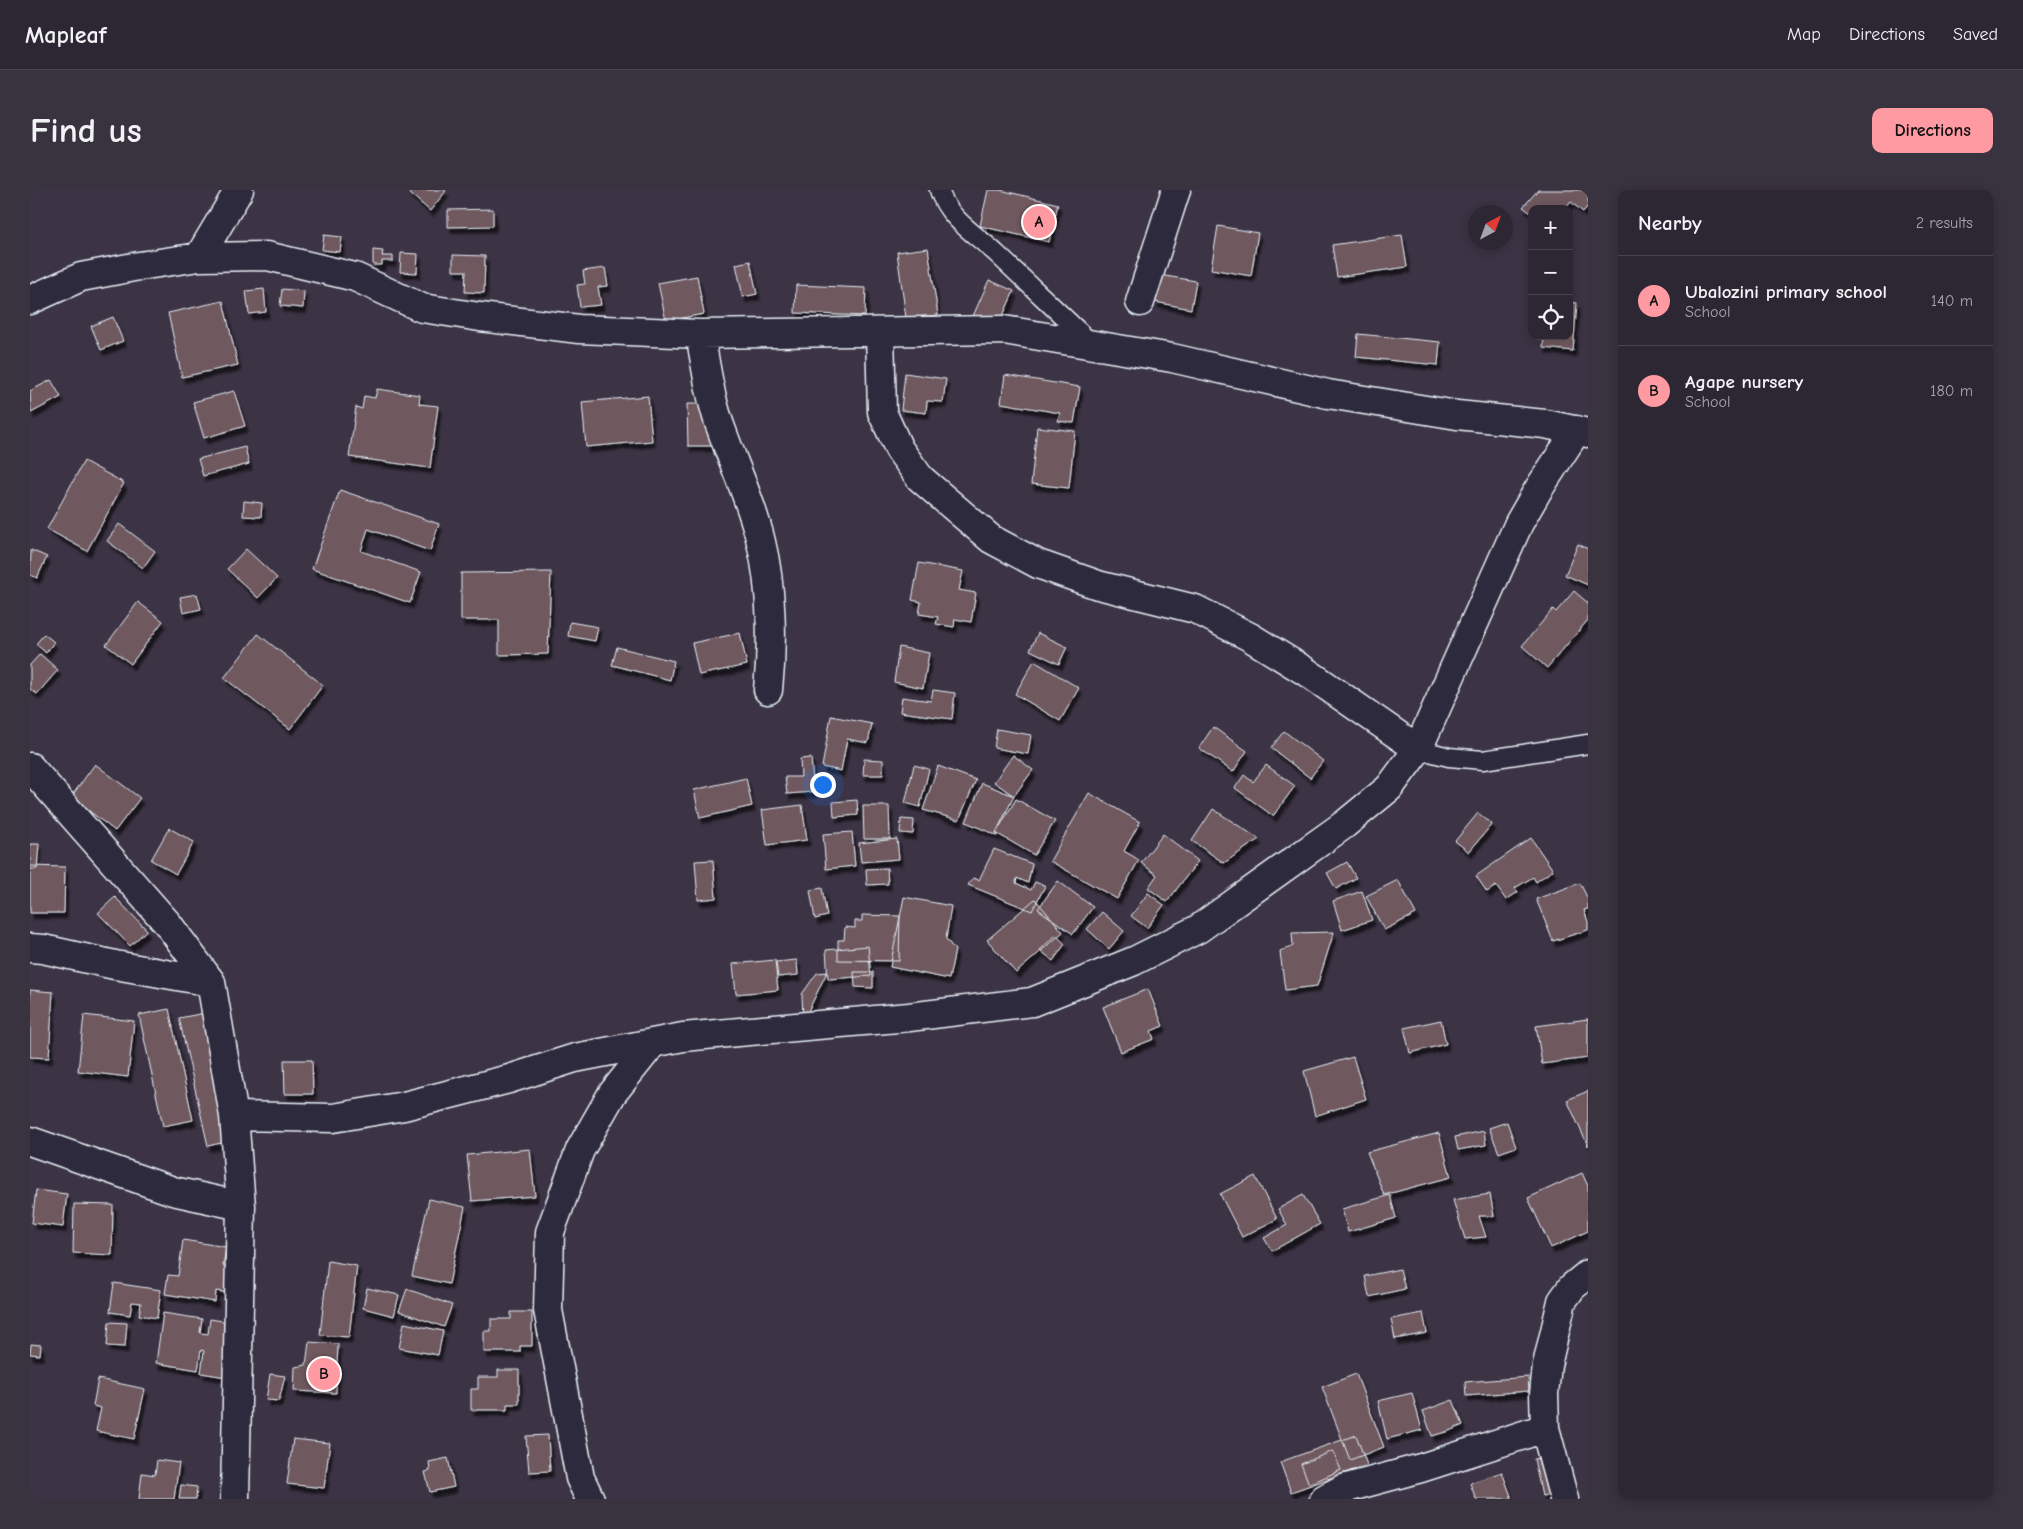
<!DOCTYPE html>
<meta charset="utf-8">
<style>
:root{--surface:#2d2633;--page:#39323f;--text:#f1f3f6;--muted:#a7a5ac;--line:#48434e;--accent:#ff9aa2}
body{margin:0;font-family:"Comic Neue",sans-serif;background:var(--page);color:var(--text)}
.controls{position:absolute;right:15px;top:15px;display:grid;overflow:hidden;border-radius:10px;box-shadow:0 2px 12px #0003}
.controls button{width:45px;height:45px;display:grid;place-items:center;padding:0;border:0;border-bottom:1px solid var(--line);background:var(--surface);color:var(--text);font:25px sans-serif}
.compass{position:absolute;left:1438px;top:15px;width:45px;height:45px;border-radius:50%;background:var(--surface);box-shadow:0 2px 12px #0003;rotate:41deg}
.you{position:absolute;left:792px;top:594px;width:18px;height:18px;margin:-12px;border:4px solid #fff;border-radius:50%;background:#1a73e8;box-shadow:0 0 0 8px #1a73e833}
.badge{display:grid;place-items:center;width:32px;height:32px;border-radius:50%;background:var(--accent);color:#111;font-size:16px;font-weight:700}
.pin{position:absolute;translate:-50% -50%;border:2px solid #fff;box-shadow:0 1px 5px #0006}
.list{margin:0;padding:0;list-style:none}
h2{display:flex;justify-content:space-between;align-items:center;height:65px;margin:0;padding:0 20px;font-size:21px}
h2 small{font-size:16px;font-weight:400;color:var(--muted)}
.list li{display:grid;grid-template-columns:32px 1fr auto;gap:15px;align-items:center;box-sizing:border-box;height:90px;padding:0 20px;border-top:1px solid var(--line)}
.list b{display:block;font-size:19px;white-space:nowrap}
.list p{margin:0;font-size:16px;white-space:nowrap;color:var(--muted)}
.list em{font-size:16px;font-style:normal;color:var(--muted)}
.icon{flex:none;width:28px;height:28px;fill:none;stroke:currentColor;stroke-width:2;stroke-linecap:round;stroke-linejoin:round}
.map{position:relative;flex:none;width:1558px;height:1309px;overflow:hidden;border-radius:10px}
header{display:flex;align-items:center;gap:30px;box-sizing:border-box;height:70px;padding:0 25px;background:var(--surface);border-bottom:1px solid var(--line)}
header strong{font-size:24px}
nav{display:flex;gap:28px;margin-inline-start:auto;font-size:18px}
.intro{display:flex;align-items:center;justify-content:space-between;box-sizing:border-box;height:120px;padding:0 30px}
h1{margin:0;font-size:35px}
.button{padding:12px 22px;border-radius:10px;background:var(--accent);color:#111;font-size:18px;font-weight:700}
main{display:flex;gap:30px;padding:0 30px}
aside{flex:1;background:var(--surface);border-radius:10px;box-shadow:0 2px 12px #0003}
.map>svg:first-child{display:block}
</style>
<header>
<strong>Mapleaf</strong>
<nav><a>Map</a><a>Directions</a><a>Saved</a></nav>
</header>
<div class="intro"><h1>Find us</h1><a class="button">Directions</a></div>
<main>
<div class="map">
<svg width="1558" height="1309" viewBox="0 0 1558 1309">
<defs>
<filter id="shadow"><feDropShadow dx="3" dy="5.5" stdDeviation="1" flood-color="#0009"/></filter>
</defs>
<rect width="100%" height="100%" fill="#3c3344"/>
<filter id="ink" filterUnits="userSpaceOnUse"><feTurbulence type="fractalNoise" baseFrequency=".02" numOctaves="2"/><feDisplacementMap in="SourceGraphic" scale="10" xChannelSelector="R" yChannelSelector="G"/><feConvolveMatrix kernelMatrix="1 2 1 2 8 2 1 2 1" color-interpolation-filters="sRGB"/></filter>
<g filter="url(#ink)">
<path fill="#6f595f" stroke="#e8f1f8" filter="url(#shadow)" d="M380,0H415L416,1L400,21L378,2Z
M958,0H970L1028,14L1019,52L950,36Z
M1508,0H1558V16L1553,22L1541,12L1535,19H1502V24L1493,17Z
M463,19V36L418,37V20Z
M1188,36L1228,43L1221,86L1181,79Z
M294,45L312,47L310,62L292,60Z
M1372,45L1377,77L1307,87L1302,55Z
M898,58L908,125L876,128L867,62Z
M343,60L353,61L352,66H363V71H352V75H343Z
M371,63L388,64L387,83L370,82Z
M423,65L455,66L454,103L435,102L436,81H423Z
M720,71L727,104L713,107L706,74Z
M575,78L578,96L568,97L571,115L550,117L547,95L555,94L553,81Z
M1129,85L1166,91L1161,119L1125,112Z
M667,86L674,124L636,131L628,93Z
M959,90L984,101L968,137L943,126Z
M766,95L836,98L835,126L765,123Z
M234,99L236,122L219,124L216,101Z
M252,99L274,101L273,118L250,116Z
M193,111L208,175L152,187L138,123Z
M1539,112L1547,113L1543,161L1513,158L1514,146H1539Z
M83,127L93,151L71,160L61,136Z
M1328,144L1410,152L1408,175L1326,167Z
M875,183L916,189L913,212L897,211L896,223L871,220Z
M975,185L1050,197L1044,233L1028,231L1030,223L971,213Z
M21,190L31,207L1,223L0,201Z
M347,199L390,205L389,214L408,216L400,278L319,267L326,217L332,219L334,206L345,208Z
M204,201L215,236L174,248L163,212Z
M618,206L622,251L556,257L552,212Z
M657,214H683L684,256H658Z
M1007,237L1045,241L1039,298L1001,294Z
M215,257L219,274L173,286L168,269Z
M54,271L94,293L57,361L17,339Z
M310,300L409,334L400,361L338,339L331,361L391,382L380,413L282,379Z
M214,311L232,313L231,327L213,326Z
M89,334L125,361L113,378L77,351Z
M1548,354L1558,359V395L1535,385Z
M216,359L247,388L228,408L197,379Z
M1,360L17,367L7,388L0,385Z
M889,373L933,381L929,400L946,403L941,432L925,429L924,437L906,434L908,427L889,424L891,412L882,410Z
M521,382L518,464L469,465V430H431V383Z
M1544,401L1558,413V430L1517,478L1492,456L1523,419L1526,422Z
M167,404L171,419L153,423L150,407Z
M108,412L133,431L101,474L76,455Z
M540,432L568,437L565,451L538,446Z
M710,443L717,475L669,485L662,453Z
M1008,443L1037,457L1029,474L1000,460Z
M14,444L24,452L16,463L6,454Z
M228,444L293,495L260,539L194,488Z
M587,457L644,471L640,490L582,475Z
M869,457L899,463L893,498L864,492Z
M10,464L28,480L7,504L0,499V475Z
M1004,471L1049,498L1030,531L985,504Z
M903,500L925,503L922,529L870,522L872,507L901,511Z
M801,526L842,534L838,553L817,549L811,581L792,577Z
M1183,537L1217,561L1203,582L1169,558Z
M967,539L1001,545L998,564L964,558Z
M1254,541L1293,571L1280,588L1241,558Z
M983,565L1003,580L984,606L964,592Z
M781,568L784,602L757,604L755,587H771L770,569Z
M834,569L853,570V585H833Z
M65,574L110,608L85,641L41,607Z
M884,575L899,579L890,617L875,613Z
M1236,575L1265,596L1243,626L1205,598L1214,585L1223,592Z
M908,576L946,590L929,630L893,620Z
M716,588L722,616L670,628L664,600Z
M952,593L984,606L966,643L968,646L936,632Z
M1059,603L1110,632L1094,661L1109,670L1087,709L1020,671Z
M986,609L1025,631L1004,665L966,643Z
M827,610L828,625L804,627L803,612Z
M772,615L777,650L737,655L732,620Z
M833,616H859L860,649H834Z
M1183,619L1229,649L1194,673L1162,651Z
M1448,623L1462,634L1439,662L1425,651Z
M871,629L884,630L883,644L870,643Z
M139,638L164,652L146,684L121,670Z
M822,642L825,676L796,679L793,644Z
M1133,644L1168,671L1137,712L1118,698L1127,685L1111,673Z
M1501,648L1523,680L1506,692L1503,687L1485,698L1488,702L1476,710L1466,696L1457,702L1446,686Z
M867,649L869,669L831,672L829,653Z
M0,654H9L7,679H0Z
M964,659L1002,674L998,693L987,688L986,693L1001,700L1005,692L1015,696L1002,721L938,695L943,688L949,690Z
M683,670L686,708L668,710L665,671Z
M1317,672L1326,688L1306,699L1297,683Z
M0,676L35,677L34,723H0Z
M857,678L858,694L837,695L836,679Z
M1368,690L1386,724L1354,740L1336,706Z
M1028,691L1063,717L1043,744L1008,719Z
M1550,693L1558,709V719L1554,720L1558,732V740L1523,751L1506,709Z
M792,698L797,726L785,729L780,700Z
M1332,701L1342,730L1312,740L1303,711Z
M1118,703L1134,715L1117,738L1101,726Z
M85,707L117,740L100,756L68,723Z
M874,707L921,716L916,749L925,760L919,789L860,777Z
M1005,709L1033,742L986,783L957,750Z
M1072,722L1094,741L1079,759L1057,739Z
M832,725L870,726L869,771L808,770V750H814L815,737L825,738V731H832Z
M1304,742L1287,796L1255,800L1250,762L1263,756L1262,743Z
M1026,745L1035,754L1023,771L1010,760Z
M838,756L841,786L798,789L796,760Z
M745,770L748,800L706,804L703,774Z
M767,770L768,785L748,787L746,772Z
M797,782L773,832L772,804L787,783Z
M824,782H843V798L825,797Z
M1118,799L1133,836L1121,841L1124,849L1091,862L1073,817Z
M0,800L23,802L19,868L0,867Z
M139,819L163,930L133,936L109,825Z
M175,823L204,950L178,956L149,828Z
M54,825L104,831L98,887L48,881Z
M1558,829V868L1512,874L1506,836Z
M1411,830L1416,854L1380,863L1374,838Z
M1323,867L1336,909L1285,926L1274,881Z
M254,870H282L283,904H255Z
M1558,901V956L1537,910Z
M1477,932L1486,957L1469,963L1459,938Z
M1454,941L1456,955L1428,960L1425,947Z
M1409,943L1421,987L1354,1005L1337,962Z
M500,959L505,1006L442,1011L437,965Z
M1552,983L1558,996V1041L1521,1058L1498,1008Z
M1225,986L1247,1029L1212,1047L1190,1004Z
M6,1000L37,1004L33,1037L2,1033Z
M1460,1004L1464,1026H1449L1456,1047L1435,1049L1423,1010Z
M1273,1005L1290,1034L1242,1061L1234,1048L1257,1035L1248,1019Z
M1360,1005L1366,1028L1318,1042L1312,1019Z
M399,1009L435,1017L419,1094L382,1086Z
M44,1014L83,1015L82,1065L43,1063Z
M153,1050L196,1057L193,1076L201,1077L198,1103L186,1101L185,1112L135,1104L138,1085L148,1086Z
M298,1071L327,1076L319,1147L290,1145Z
M1370,1079L1375,1099L1339,1107L1335,1086Z
M84,1093L131,1100L127,1128L109,1125L111,1113L102,1112L100,1125L80,1122Z
M337,1098L369,1105L364,1126L333,1118Z
M377,1099L422,1115L414,1137L369,1121Z
M481,1122H502V1156H490V1162H454V1141H461V1129H481Z
M133,1123L172,1129L170,1143L178,1144L180,1129L205,1133L196,1187L171,1183L174,1161L171,1160L168,1180L126,1173Z
M1393,1123L1397,1143L1365,1149L1361,1129Z
M79,1132L97,1133L95,1157L77,1156Z
M374,1133L413,1141L408,1165L369,1158Z
M279,1152L308,1154L306,1203L264,1201L265,1177L276,1175Z
M1,1154L11,1155L10,1165L0,1164Z
M468,1180H489V1214H477V1220H441V1199H448V1187H468Z
M240,1184L255,1186L249,1211L236,1210Z
M1326,1184L1354,1257L1320,1270L1292,1197Z
M1498,1187L1499,1201L1436,1206L1435,1192Z
M68,1189L115,1199L104,1249L66,1241L71,1218L63,1216Z
M1382,1203L1392,1240L1357,1249L1348,1211Z
M1423,1210L1433,1235L1419,1241L1402,1246L1393,1221Z
M518,1245L520,1281L499,1282L496,1246Z
M1326,1245L1337,1275L1261,1302L1250,1272Z
M263,1249L300,1253L294,1298L257,1294Z
M1303,1261L1311,1280L1279,1294L1271,1274Z
M1520,1266L1528,1303L1512,1306L1504,1269Z
M418,1268L424,1297L400,1302L395,1282L400,1281L399,1272Z
M127,1270L149,1273L144,1309H109L112,1283L125,1285Z
M1472,1282L1482,1309H1446L1440,1293Z
M151,1295L167,1297L166,1309H149Z"/>
<g fill="none" stroke-linecap="round" stroke-linejoin="round">
<g stroke="#e8f1f8" stroke-width="21">
<path id="lane" d="M909,0C918,29 947,45 968,65C999,94 1030,124 1061,153
M1388,559L1419,567L1453,570L1558,554"/>
</g>
<g stroke="#e8f1f8" stroke-width="31">
<path id="street" d="M169,67L209,0
M0,110L51,87L109,76L169,67L237,66L325,87L392,118L450,127L549,139L670,144L974,140L1142,168L1298,204L1427,225L1515,234L1558,243
M1110,112L1146,0
M850,142L852,222L869,259L890,288L961,349L1008,374L1068,395L1165,419L1220,447L1275,481L1388,559
M670,144C676,176 680,210 692,241C705,278 722,313 731,352C742,397 743,454 738,500
M0,577L138,734L181,792L204,926L211,1016L205,1309
M0,758L13,759L85,775L181,792
M204,926L303,928L374,916L479,889L545,868L653,847L879,827L1002,812L1104,771L1168,739L1315,634L1359,598L1388,559L1489,333L1508,300L1547,240
M0,951L143,1001L211,1016
M560,1309L550,1288L518,1120L520,1042L550,960L582,904L622,854
M1294,1309L1313,1299L1391,1278L1515,1238
M1534,1309L1515,1238L1514,1204L1517,1175L1532,1111L1542,1097L1558,1084"/>
</g>
<use href="#lane" stroke="#2f2a3d" stroke-width="18"/>
<use href="#street" stroke="#2f2a3d" stroke-width="28"/>
</g>
</g>
</svg>
<div class="controls">
<button>+</button>
<button>−</button>
<button><svg class="icon" aria-label="locate" viewBox="0 0 24 24"><circle cx="12" cy="12" r="6"/><path d="M12 2v4M12 18v4M2 12h4M18 12h4"/></svg></button>
</div>
<svg class="compass" viewBox="-18 -18 36 36"><path d="M0-13l5 13h-10z" fill="#e53935"/><path d="M0 13l5-13h-10z" fill="#a7a5ac"/></svg>
<div class="you"></div>
<div class="pin badge" style="left:1009px;top:32px">A</div>
<div class="pin badge" style="left:294px;top:1184px">B</div>
</div>
<aside>
<h2>Nearby<small>2 results</small></h2>
<ul class="list">
<li><span class="badge">A</span><div><b>Ubalozini primary school</b><p>School</p></div><em>140 m</em></li>
<li><span class="badge">B</span><div><b>Agape nursery</b><p>School</p></div><em>180 m</em></li>
</ul>
</aside>
</main>
